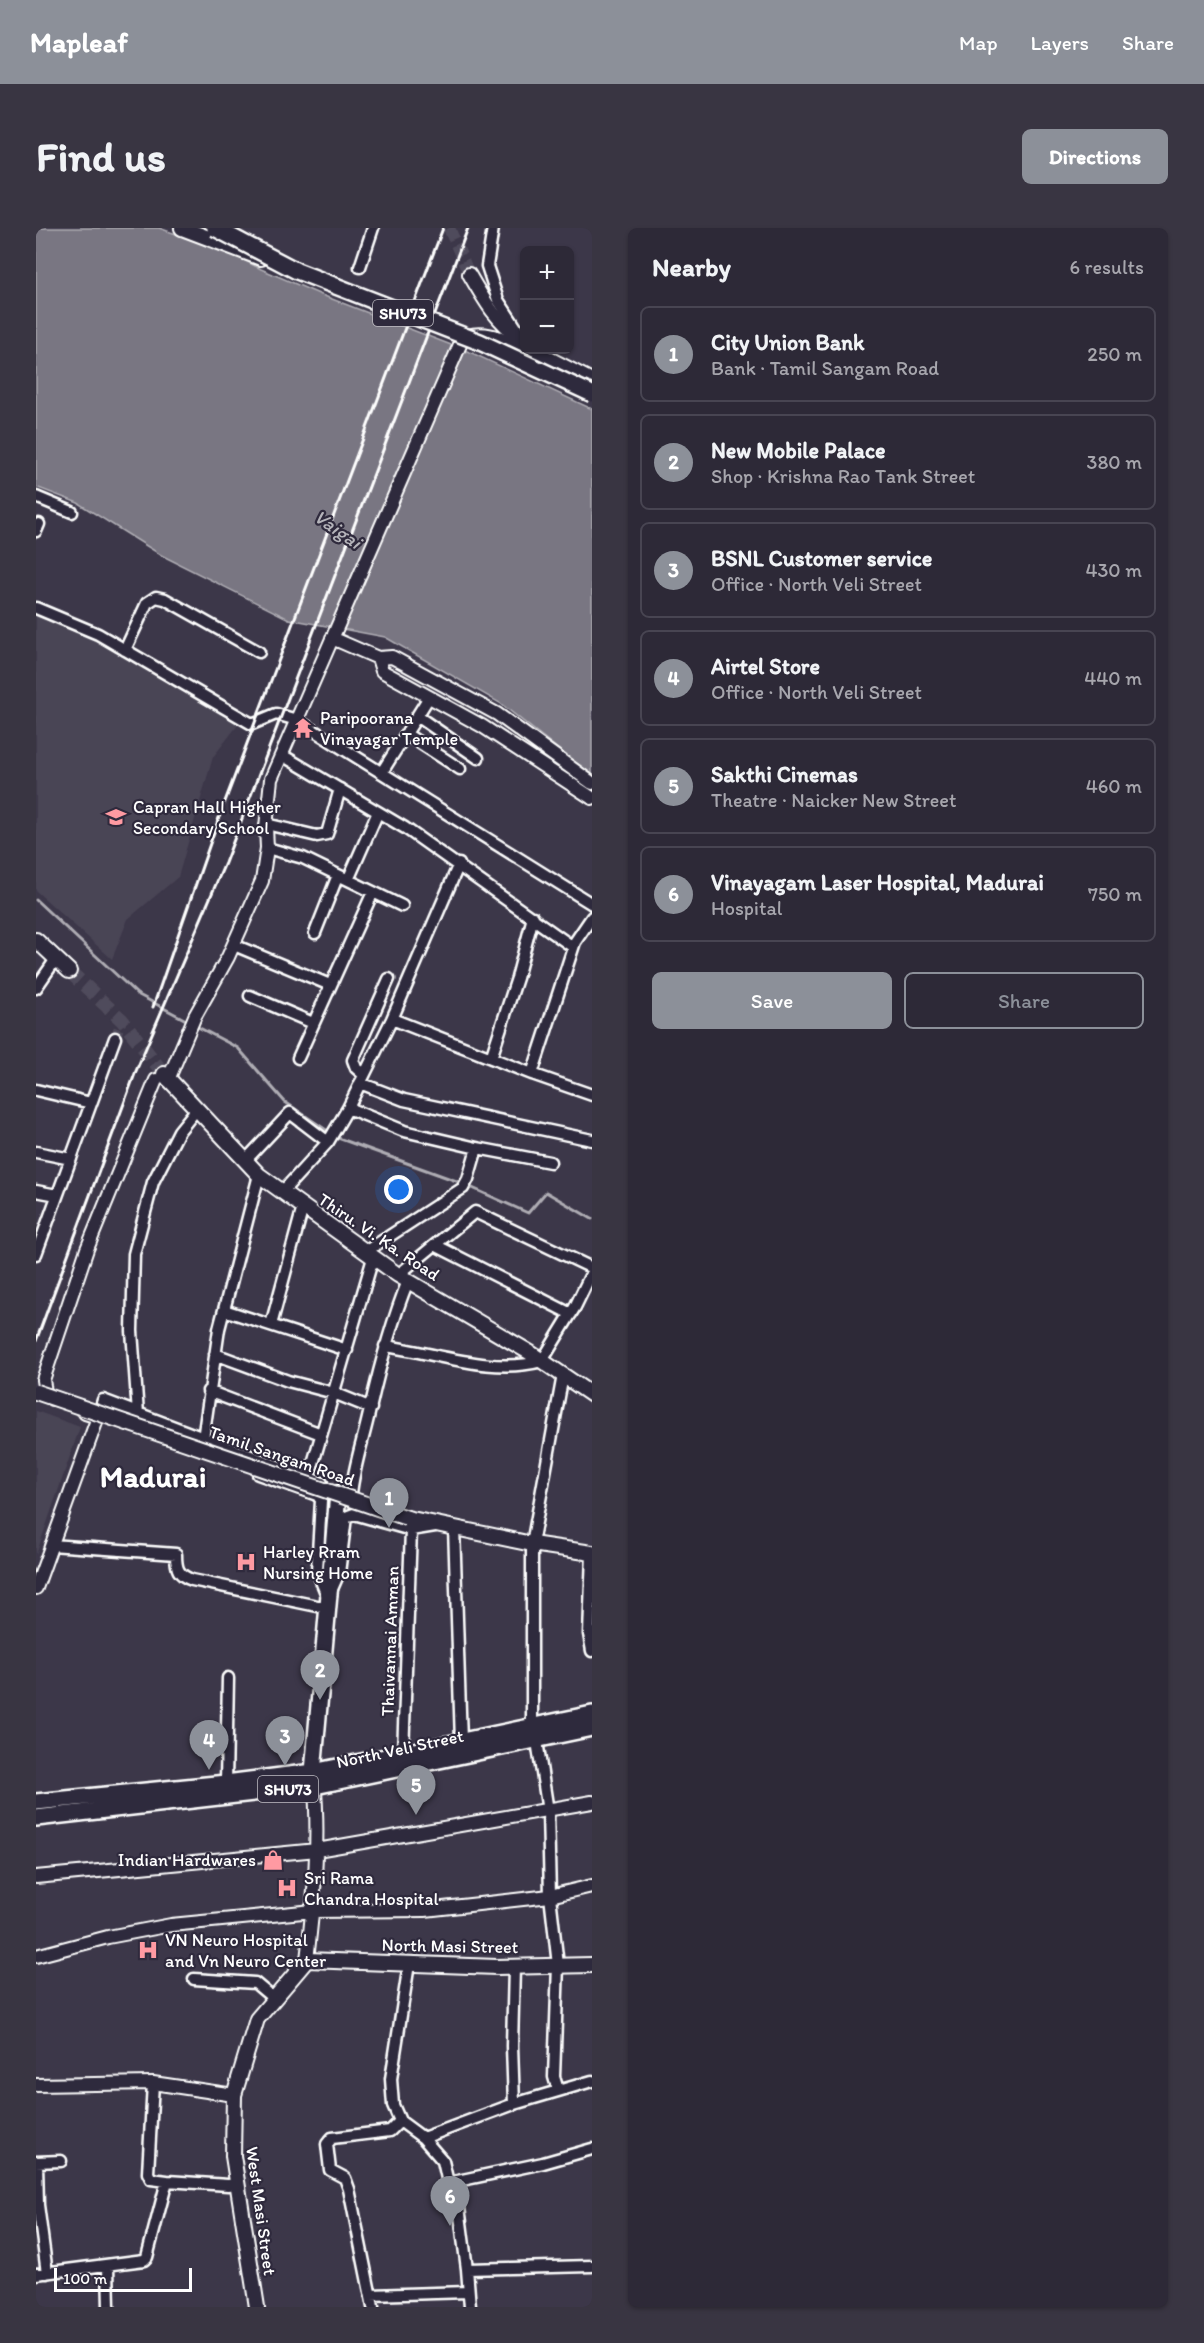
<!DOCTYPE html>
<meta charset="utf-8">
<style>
:root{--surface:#2d2937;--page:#393542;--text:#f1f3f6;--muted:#a7a6ad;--line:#484552;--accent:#8c9099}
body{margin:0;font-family:Itim,sans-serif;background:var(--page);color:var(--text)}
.controls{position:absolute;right:18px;top:18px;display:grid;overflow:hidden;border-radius:9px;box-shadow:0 2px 4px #0004}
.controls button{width:54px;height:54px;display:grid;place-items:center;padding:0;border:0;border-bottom:2px solid var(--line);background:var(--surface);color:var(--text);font:30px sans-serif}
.scale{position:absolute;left:18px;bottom:15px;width:138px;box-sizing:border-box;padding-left:6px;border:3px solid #fff;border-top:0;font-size:16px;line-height:21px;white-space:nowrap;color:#fff;-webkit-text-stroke:4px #2f2a3d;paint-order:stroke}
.you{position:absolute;left:363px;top:962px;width:21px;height:21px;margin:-15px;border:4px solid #fff;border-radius:50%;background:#1a73e8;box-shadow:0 0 0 9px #1a73e833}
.badge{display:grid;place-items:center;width:39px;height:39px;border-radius:50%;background:var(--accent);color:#fff;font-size:20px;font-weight:700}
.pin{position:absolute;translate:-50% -50px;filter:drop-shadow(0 2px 3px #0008)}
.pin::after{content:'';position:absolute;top:32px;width:21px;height:18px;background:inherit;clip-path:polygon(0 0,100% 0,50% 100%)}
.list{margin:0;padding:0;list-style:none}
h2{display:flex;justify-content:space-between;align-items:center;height:78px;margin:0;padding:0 24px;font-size:26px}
h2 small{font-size:20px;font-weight:400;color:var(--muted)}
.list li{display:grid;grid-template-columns:39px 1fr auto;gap:18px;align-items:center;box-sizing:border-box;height:96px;margin:0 12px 12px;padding:0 12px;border:2px solid var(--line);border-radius:9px}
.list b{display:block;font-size:22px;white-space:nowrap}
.list p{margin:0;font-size:20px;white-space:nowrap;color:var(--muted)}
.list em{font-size:20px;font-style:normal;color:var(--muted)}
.actions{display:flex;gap:12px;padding:18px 24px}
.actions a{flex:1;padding:14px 0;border:2px solid var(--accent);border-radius:9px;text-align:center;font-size:21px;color:var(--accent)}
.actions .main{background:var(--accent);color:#fff}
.map{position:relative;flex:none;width:556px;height:2079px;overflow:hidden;border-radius:9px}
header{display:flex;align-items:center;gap:36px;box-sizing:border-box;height:84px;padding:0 30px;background:var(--accent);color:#fff}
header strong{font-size:28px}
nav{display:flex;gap:33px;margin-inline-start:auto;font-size:21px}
.intro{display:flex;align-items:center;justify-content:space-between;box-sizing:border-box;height:144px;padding:0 36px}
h1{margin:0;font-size:42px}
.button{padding:15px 27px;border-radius:9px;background:var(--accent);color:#fff;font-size:21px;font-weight:700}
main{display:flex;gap:36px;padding:0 36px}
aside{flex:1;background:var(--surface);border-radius:9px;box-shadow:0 2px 4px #0004}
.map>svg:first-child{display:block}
</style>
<header>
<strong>Mapleaf</strong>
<nav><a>Map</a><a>Layers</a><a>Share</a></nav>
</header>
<div class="intro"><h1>Find us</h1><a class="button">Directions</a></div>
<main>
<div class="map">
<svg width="556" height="2079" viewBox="0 0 556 2079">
<rect width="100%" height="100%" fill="#3c3749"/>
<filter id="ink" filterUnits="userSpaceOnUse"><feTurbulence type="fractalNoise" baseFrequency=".0167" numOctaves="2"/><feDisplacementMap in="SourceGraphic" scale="12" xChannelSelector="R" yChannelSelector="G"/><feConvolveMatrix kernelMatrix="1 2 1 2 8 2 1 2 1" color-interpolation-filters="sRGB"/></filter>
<g filter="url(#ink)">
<path fill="#494455" d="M0,387L56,409L205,493L177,529L142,649L92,691L76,731L0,663Z
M0,1183L44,1199L0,1327Z"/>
<path fill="#797682" stroke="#afadb4" stroke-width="1.5" d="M0,0H123L194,25L225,41L283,66L436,125L556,181V548L464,475L349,409L253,391L125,327L42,275L0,259Z"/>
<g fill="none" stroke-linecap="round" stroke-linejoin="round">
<path stroke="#afadb4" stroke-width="3" d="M0,672L101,766L152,793
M158,797L202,820L249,874L302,910L426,955
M432,958L492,985L510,964L556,991"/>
<path stroke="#504b5b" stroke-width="10" stroke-dasharray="10 5" stroke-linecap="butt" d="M79,810L86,792"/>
<path stroke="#504b5b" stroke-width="12" stroke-dasharray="12 6" stroke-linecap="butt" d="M413,0L433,46"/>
<path stroke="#504b5b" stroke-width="14" stroke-dasharray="14 7" stroke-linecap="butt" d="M33,743L86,792L128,846"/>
<g stroke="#fff" stroke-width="15">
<path id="minor" d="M457,0L451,38L462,72L487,110
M324,39L337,0
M0,269L36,284
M0,303L3,296
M0,380L62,406L216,496L240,486L261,492L556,676
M89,422L111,375L120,369L129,371L223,424
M381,488L442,530
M370,506L424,541
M246,527L369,600L537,719
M346,544L393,469
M230,596L281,608L291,606L304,561
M231,620L267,630L366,678
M312,652L342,584
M279,705L302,647
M198,717L294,757
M0,760L20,731
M214,768L277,795
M356,791L496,846L556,867
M262,830L337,664
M455,830L481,750L497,689
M496,846L539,714L556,689
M328,847L320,840L317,832L353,751
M324,855L368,872L556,912
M0,862L55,875
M312,880L368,903L441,920L514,934
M0,924L35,931
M209,933L254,885L292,914
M0,963L21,967
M246,964L292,914L312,880L356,791L423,636
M399,1017L535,1086
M329,1024L427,960L432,951L441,920
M0,1026L79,810
M362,1047L439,984L556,1040
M188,1082L311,1122
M235,1097L267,979
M349,1118C401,1125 455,1147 506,1133L539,1079L556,1044
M179,1126L252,1153L298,1165L335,1180
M172,1163L285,1206
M102,1186L96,1103L98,1026L117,954L143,903L160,882
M63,1190L62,1189L67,1172L286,1255
M167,1211L183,1101L223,947
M222,1246L281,1267L285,1272L281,1343L292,1370L303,1345L310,1289L318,1286L375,1302L399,1298
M273,1249L337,1030
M304,1262L315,1266C318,1237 328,1210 334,1181C344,1137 355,1095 372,1053
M418,1299L425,1514
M15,1317L140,1326C140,1341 142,1347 156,1352L291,1380
M556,1326L553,1406L556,1423
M496,1500V1316L527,1147
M501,1513L512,1583L514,1668L522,1737L518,1849L522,1862
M367,1526L375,1302
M190,1555L192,1450
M373,1736L355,1851L357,1877L364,1893L387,1910L407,1933L412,1955L423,1979L431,2041L556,2038
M158,1751L219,1755L238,1771
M117,1855L112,1945L115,1951L131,1953
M478,1876L476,1818L478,1739
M387,1910L478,1876L556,1853
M0,1934L25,1933
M1,1934L2,1977L11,2045
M412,1955L507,1935L556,1921
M72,2038L73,2079
M431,2041L434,2079
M0,2046L108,2032L111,2029L131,1953L192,1957L202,1956
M335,2067L432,2064
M337,2079L313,1961L309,1950L294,1942L291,1916L296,1910L354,1903L364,1893"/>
</g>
<g stroke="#fff" stroke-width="16">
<path id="tertiary" d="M433,46C451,77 459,92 488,114
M498,122L556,152
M296,410L342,430L356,429L461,486L556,555
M342,430L346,443L446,498L556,570
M132,852L159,788L192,729L226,653L231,620L230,599L235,551L426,112C440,98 472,113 488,117
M16,1171L9,1164L7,1152L51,1021L120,852
M0,1360L62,1189L49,1185
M0,1649L281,1622L556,1574
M0,1728L72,1709L135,1697L277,1683L389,1682L514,1668L556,1658
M271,1732C278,1672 284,1612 278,1551
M0,1857L117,1855L198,1867"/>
</g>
<g stroke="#fff" stroke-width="18">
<path id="secondary" d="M146,0L225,30
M0,712L33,743
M128,846L223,947L362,1047L493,1124L556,1167
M371,1290L496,1316L556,1325
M221,2079L197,1928L198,1867L221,1791L271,1732L461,1739L556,1737"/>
</g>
<g stroke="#fff" stroke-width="20">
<path id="primary" d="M277,1544L302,1266
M0,1574L190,1555L277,1544L556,1486
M0,1590L279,1558L556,1500"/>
</g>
<use href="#minor" stroke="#2f2a3d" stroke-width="10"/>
<use href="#tertiary" stroke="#2f2a3d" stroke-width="12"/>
<use href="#secondary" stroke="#2f2a3d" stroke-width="14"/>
<use href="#primary" stroke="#2f2a3d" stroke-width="15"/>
<path stroke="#fff" stroke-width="3" d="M117,779L185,584L407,0
M0,1113L100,843L189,635L432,0"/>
<g stroke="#fff" stroke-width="18" stroke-linecap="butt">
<path id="secondary-bridge" d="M0,1164L371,1290"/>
</g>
<g stroke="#fff" stroke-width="20" stroke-linecap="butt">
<path id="primary-bridge" d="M179,0L261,43L444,114L556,166"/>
</g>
<use href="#secondary-bridge" stroke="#2f2a3d" stroke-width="14"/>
<use href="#primary-bridge" stroke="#2f2a3d" stroke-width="15"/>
</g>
</g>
<defs>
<g id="temple-bare" transform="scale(1.62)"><path d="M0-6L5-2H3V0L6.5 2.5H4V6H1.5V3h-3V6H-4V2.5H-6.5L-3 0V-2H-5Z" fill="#ff9aa2" stroke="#2f2a3d" stroke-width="2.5" paint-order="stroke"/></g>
<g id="school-bare" transform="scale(1.62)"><path d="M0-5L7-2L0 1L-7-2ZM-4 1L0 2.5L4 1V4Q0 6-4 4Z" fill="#ff9aa2" stroke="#2f2a3d" stroke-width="2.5" paint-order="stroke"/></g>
<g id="hospital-bare" transform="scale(1.62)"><path d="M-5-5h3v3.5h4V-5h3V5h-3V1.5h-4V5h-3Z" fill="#ff9aa2" stroke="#2f2a3d" stroke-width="2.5" paint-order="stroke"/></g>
<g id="shop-bare" transform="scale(1.62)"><path d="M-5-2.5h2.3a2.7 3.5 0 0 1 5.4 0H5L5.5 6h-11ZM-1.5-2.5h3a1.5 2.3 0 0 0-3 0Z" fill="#ff9aa2" stroke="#2f2a3d" stroke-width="2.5" paint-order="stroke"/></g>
</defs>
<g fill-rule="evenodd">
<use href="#temple-bare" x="267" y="500"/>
<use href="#school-bare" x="80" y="589"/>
<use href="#hospital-bare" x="210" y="1334"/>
<use href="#shop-bare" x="237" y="1632"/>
<use href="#hospital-bare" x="251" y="1660"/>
<use href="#hospital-bare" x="112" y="1722"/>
</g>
<g text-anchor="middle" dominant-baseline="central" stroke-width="4.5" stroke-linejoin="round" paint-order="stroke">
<g fill="#2f2a3d" stroke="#c1bfc5" stroke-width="1.5">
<rect x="337" y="72" width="60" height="26" rx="4.5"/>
<rect x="222" y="1548" width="60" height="26" rx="4.5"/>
</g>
<g font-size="16" font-weight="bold" fill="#fff">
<text x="367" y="85">SHU73</text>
<text x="252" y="1561">SHU73</text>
</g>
<g font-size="18" fill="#fff" stroke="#2f2a3d" text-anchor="start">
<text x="284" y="490">Paripoorana<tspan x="284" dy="21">Vinayagar Temple</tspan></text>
<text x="97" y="579">Capran Hall Higher<tspan x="97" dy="21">Secondary School</tspan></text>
<text x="227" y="1324">Harley Rram<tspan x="227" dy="21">Nursing Home</tspan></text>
<text x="220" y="1632" text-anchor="end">Indian Hardwares</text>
<text x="268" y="1650">Sri Rama<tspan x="268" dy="21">Chandra Hospital</tspan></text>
<text x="129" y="1712">VN Neuro Hospital<tspan x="129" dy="21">and Vn Neuro Center</tspan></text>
</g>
<g font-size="18" fill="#fff" stroke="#2f2a3d">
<text transform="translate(343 1009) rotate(34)">Thiru. Vi. Ka. Road</text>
<text transform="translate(246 1228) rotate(19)">Tamil Sangam Road</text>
<text transform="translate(354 1413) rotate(-88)">Thaivannai Amman</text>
<text transform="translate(364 1521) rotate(-12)">North Veli Street</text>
<text transform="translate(414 1718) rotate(1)">North Masi Street</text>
<text transform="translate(225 1983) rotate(82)">West Masi Street</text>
</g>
<g font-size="20" font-style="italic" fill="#b5b4ba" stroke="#2f2a3d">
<text transform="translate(302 301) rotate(35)">Vaigai</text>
</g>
<g font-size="30" font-weight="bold" fill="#fff" stroke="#2f2a3d">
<text x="117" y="1248">Madurai</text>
</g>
</g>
</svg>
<div class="controls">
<button>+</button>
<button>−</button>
</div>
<div class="scale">100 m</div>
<div class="you"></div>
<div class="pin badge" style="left:353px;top:1300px">1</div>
<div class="pin badge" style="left:284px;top:1472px">2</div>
<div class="pin badge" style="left:249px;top:1538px">3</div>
<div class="pin badge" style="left:173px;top:1542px">4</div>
<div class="pin badge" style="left:380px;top:1587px">5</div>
<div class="pin badge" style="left:414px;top:1998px">6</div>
</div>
<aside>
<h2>Nearby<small>6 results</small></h2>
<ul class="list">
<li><span class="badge">1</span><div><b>City Union Bank</b><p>Bank · Tamil Sangam Road</p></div><em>250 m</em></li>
<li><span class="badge">2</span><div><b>New Mobile Palace</b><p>Shop · Krishna Rao Tank Street</p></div><em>380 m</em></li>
<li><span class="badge">3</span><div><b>BSNL Customer service</b><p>Office · North Veli Street</p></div><em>430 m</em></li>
<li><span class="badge">4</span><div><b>Airtel Store</b><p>Office · North Veli Street</p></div><em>440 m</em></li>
<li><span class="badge">5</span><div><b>Sakthi Cinemas</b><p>Theatre · Naicker New Street</p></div><em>460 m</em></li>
<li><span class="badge">6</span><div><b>Vinayagam Laser Hospital, Madurai</b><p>Hospital</p></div><em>750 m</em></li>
</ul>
<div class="actions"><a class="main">Save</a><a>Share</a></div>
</aside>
</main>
